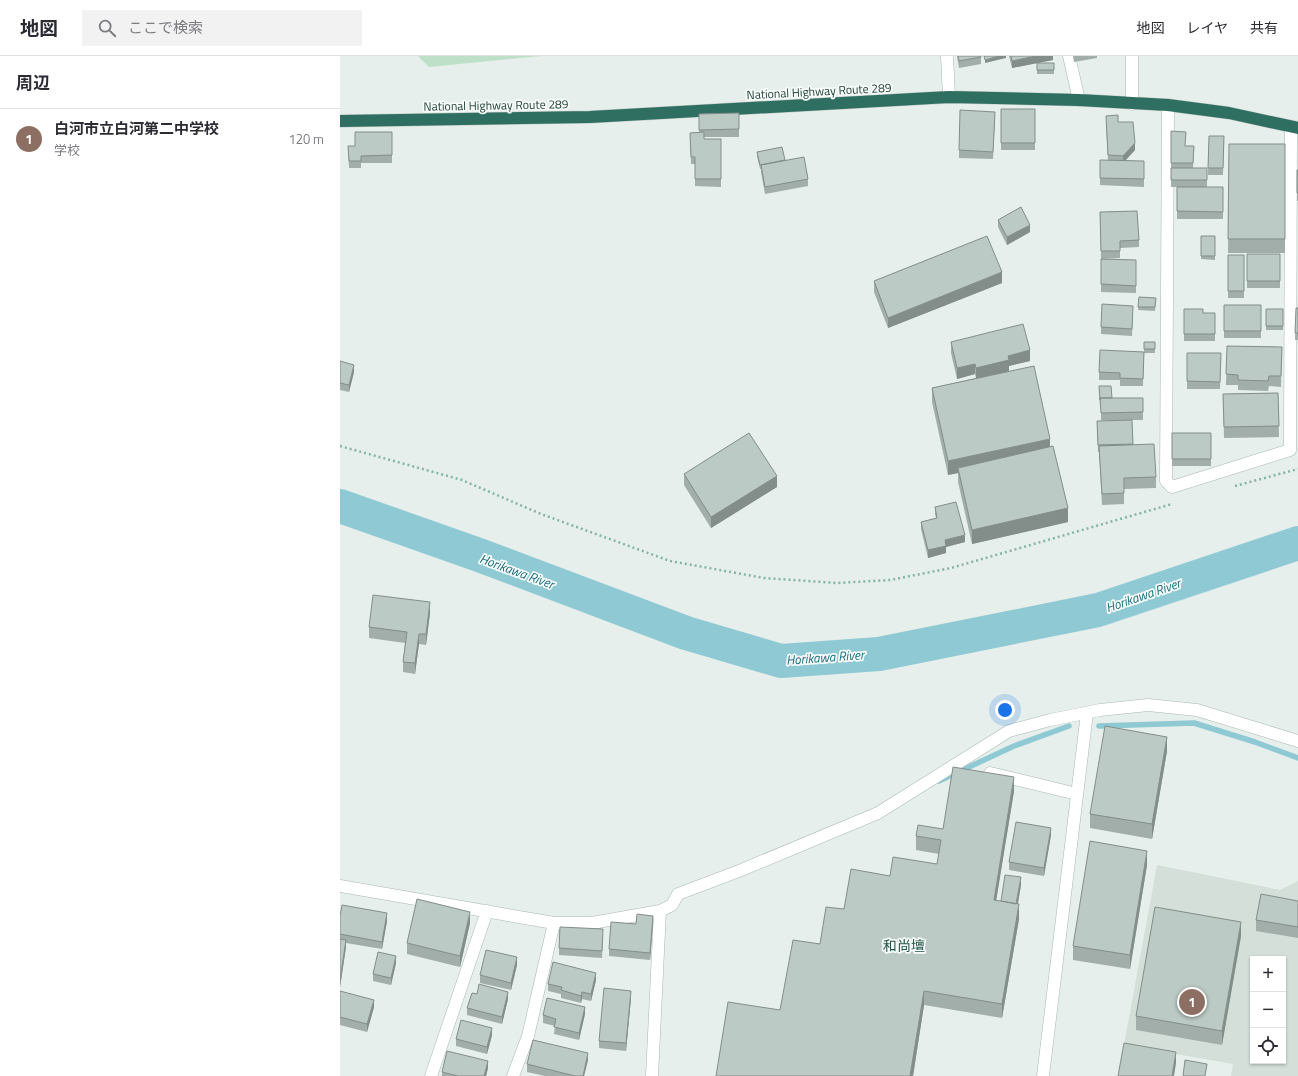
<!DOCTYPE html>
<html lang="ja">
<meta charset="utf-8">
<style>
:root{--surface:#fff;--page:#f2f2f3;--text:#2b2b33;--muted:#7c7c81;--line:#e1e1e2;--accent:#855347}
body{margin:0;font-family:"Titillium Web","Noto Sans JP",sans-serif;background:var(--page);color:var(--text)}
.controls{position:absolute;right:12px;bottom:12px;display:grid;overflow:hidden;border-radius:0px;box-shadow:0 1px 3px #0004}
.controls button{width:36px;height:36px;display:grid;place-items:center;padding:0;border:0;border-bottom:1px solid var(--line);background:var(--surface);color:var(--text);font:20px sans-serif}
.you{position:absolute;left:665px;top:654px;width:14px;height:14px;margin:-10px;border:3px solid #fff;border-radius:50%;background:#1a73e8;box-shadow:0 0 0 6px #1a73e833}
.badge{display:grid;place-items:center;width:26px;height:26px;border-radius:50%;background:var(--accent);color:#fff;font-size:13px;font-weight:700}
.pin{position:absolute;translate:-50% -50%;border:2px solid #fff;box-shadow:0 1px 4px #0006}
.list{margin:0;padding:0;list-style:none}
h2{display:flex;justify-content:space-between;align-items:center;height:52px;margin:0;padding:0 16px;font-size:17px}
h2 small{font-size:13px;font-weight:400;color:var(--muted)}
.list li{display:grid;grid-template-columns:26px 1fr auto;gap:12px;align-items:center;box-sizing:border-box;height:60px;padding:0 16px;border-top:1px solid var(--line)}
.list b{display:block;font-size:15px;white-space:nowrap}
.list p{margin:0;font-size:13px;white-space:nowrap;color:var(--muted)}
.list em{font-size:13px;font-style:normal;color:var(--muted)}
.icon{flex:none;width:22px;height:22px;fill:none;stroke:currentColor;stroke-width:2;stroke-linecap:round;stroke-linejoin:round}
.map{position:relative;flex:none;width:958px;height:1020px;overflow:hidden}
header{display:flex;align-items:center;gap:24px;box-sizing:border-box;height:56px;padding:0 20px;background:var(--surface);border-bottom:1px solid var(--line)}
header strong{font-size:19px}
nav{display:flex;gap:22px;margin-inline-start:auto;font-size:14px}
.search{width:280px;height:36px;background:var(--page);display:flex;align-items:center;gap:10px;box-sizing:border-box;padding:0 14px;border-radius:0px;color:var(--muted);font-size:15px}
main{display:flex}
aside{flex:1;background:var(--surface)}
.map>svg:first-child{display:block}
</style>
<header>
<strong>地図</strong>
<div class="search"><svg class="icon" aria-label="search" viewBox="0 0 24 24"><circle cx="10" cy="10" r="6"/><path d="M15 15l6 6"/></svg>ここで検索</div>
<nav><a>地図</a><a>レイヤ</a><a>共有</a></nav>
</header>
<main>
<aside>
<h2>周辺<small></small></h2>
<ul class="list">
<li><span class="badge" style="background:#8d6e63">1</span><div><b>白河市立白河第二中学校</b><p>学校</p></div><em>120 m</em></li>
</ul>
</aside>
<div class="map">
<svg width="958" height="1020" viewBox="0 0 958 1020">
<rect width="100%" height="100%" fill="#e6efeb"/>
<path fill="#d4dfda" fill-rule="evenodd" d="M817,809L940,834L958,825V1020H891L893,1008L784,989ZM913,903H943V1005H913Z"/>
<path fill="#bfe0c8" d="M78,0H201L89,11Z"/>
<g fill="none" stroke-linecap="round" stroke-linejoin="round">
<path stroke="#8ec9d4" stroke-width="5.5" d="M759,670L854,667L915,686L958,702
M599,725L674,690L729,670"/>
<path stroke="#8ec9d4" stroke-width="34" d="M0,450L139,499L346,577L441,605L539,598L758,554L958,487"/>
<g stroke="#a8b8b2" stroke-width="13">
<path id="minor" d="M607,0L609,41
M729,0L739,44
M792,0V48
M828,49L826,425L832,431L950,394L951,71
M650,717L737,738
M0,830L214,867H252L320,855L332,849L338,838L399,815L538,757L669,675L710,664L760,654L808,649L857,654L958,685
M91,1020L147,855
M173,1020L188,980L214,867
M312,1020L320,855
M703,1020L747,657"/>
</g>
<g stroke="#c2cac8" stroke-width="13">
<path id="highway" d="M0,65L250,61L609,41L739,44L828,49L889,57L958,72"/>
</g>
<path stroke="#86b3a5" stroke-width="2.5" stroke-dasharray="2 3" stroke-linecap="butt" d="M0,390L122,424L201,458L330,505L424,522L497,527L550,524L611,512L832,448
M895,430L958,413"/>
<use href="#minor" stroke="#fff" stroke-width="12"/>
<use href="#highway" stroke="#2f6f62" stroke-width="12"/>
</g>
<path fill="#a1aea9" d="M617,0H641V8L619,12Z
M669,0H713V4L698,7H714V18H697V7L672,12Z
M733,0H757V2L734,6Z
M661,53H695V94H661Z
M399,57V81H364V83H381V131L355,130V108H351L350,77L359,76V58Z
M655,63L653,103L619,102V94Z
M778,66L795,94L785,105H804V131L760,129V104L768,105L766,67Z
M831,75L845,90H854L853,112H867V131H883V163H837V131H831Z
M52,76V107H21V112H9L8,90H15Z
M869,80H884L883,119H868Z
M889,88H945V197H888Z
M417,96L445,104L468,123V130L425,138L421,116V113H420L417,100Z
M957,114H958V145H957Z
M760,156L799,184V191L780,192V202L761,203Z
M658,164L690,176L667,189L658,171Z
M861,180H875V204L861,203Z
M907,198H940V232H907Z
M888,199H904V242H888Z
M761,203L796,204V237L761,236Z
M534,225L662,227L548,272L534,236Z
M799,241L816,242L815,255L798,254Z
M884,249H921V282H884Z
M956,252H958V284H955Z
M844,253L863,257H875V285H844Z
M926,253H943V274H926Z
M793,257L792,280L761,278V271Z
M611,286L690,305L669,310V315L710,391L728,466L632,488L618,426V417L608,419L592,346V332L636,322L635,318L617,323L611,297Z
M804,286H815V297H804L803,330H780V324H759V316L804,296Z
M887,290L942,291L941,331L929,330L928,335L898,334V329H886Z
M847,297H881L880,333H847Z
M0,305L14,316L9,336L0,334Z
M759,330L772,342H803V364H761V348H760Z
M938,337L939,381L884,382L883,338Z
M792,364L793,389L816,421V432L784,433V448L762,449L759,396H758L757,365Z
M832,377H871V410H832Z
M344,418L437,431L371,472L344,429Z
M595,451L625,486L606,491V497L588,502L581,473V466L596,462L595,458Z
M90,557L86,589L79,588L75,618L63,616V606L65,587L29,582V571Z
M827,695L812,783L750,772V758Z
M674,735L656,844L661,845L681,829L678,848L679,863L662,962L584,949L573,1020H376L440,954L480,888L504,853L550,820L597,808L599,798L576,794V780L603,773Z
M711,779L704,820L669,814V806Z
M807,809L790,913L733,904V890Z
M958,845V882L916,875V864Z
M0,860L47,865L42,893L6,887V891L0,931Z
M130,867L120,911L67,898V887Z
M313,867L310,904L269,900V893L296,868Z
M263,880L262,902L219,899V892Z
M901,880L882,989L796,974V960Z
M56,907L51,929L33,925V918Z
M177,909L171,934L140,927V919Z
M256,924L251,945L242,943L241,947L221,942V938L208,935V928Z
M0,935L34,951L27,976L0,969Z
M137,938L168,943L162,968L127,959V952Z
M291,942L286,995L259,992V985Z
M245,958L239,984L214,978L215,970L203,967V959Z
M152,979L147,998L116,990V983Z
M248,1004L244,1020H205L187,1016V1008Z
M148,1012L146,1020H102V1016Z"/>
<path fill="#838d89" d="M659,0H666V2L645,7V4Z
M696,0H713V4L672,12V5Z
M795,87V94L783,107V100Z
M690,169V176L667,189V181Z
M662,216V227L548,272V262Z
M690,294V305L669,310V315L636,323V312L668,300Z
M635,308V318L617,323V312Z
M14,309V316L9,336V329Z
M710,383V397L618,412V417L608,419V405Z
M437,420V431L371,472V461Z
M728,452V466L632,488V474Z
M625,479V486L606,491V497L588,502V494L605,484Z
M90,546V557L86,589V578Z
M79,578V588L75,618V607Z
M827,681V695L812,783V768Z
M674,721V735L654,858V844Z
M711,772V779L704,820V812Z
M807,795V809L790,913V899Z
M681,821V829L676,857V850Z
M679,848V863L662,962V948Z
M130,856V867L120,911V900Z
M47,857V865L42,893V886Z
M313,860V867L310,904V897Z
M901,866V880L882,989V975Z
M6,884V891L0,931V924Z
M56,900V907L51,929V922Z
M177,901V909L171,934V927Z
M256,917V924L251,945V938Z
M291,935V942L286,995V987Z
M584,935V949L573,1020H570Z
M168,936V943L162,968V961Z
M242,936V943L241,947V940Z
M34,944V951L27,976V968Z
M245,951V958L239,984V977Z
M152,972V979L147,998V991Z
M836,996V1007L834,1020H832Z
M248,997V1004L244,1020H243Z
M148,1005V1012L146,1020H144Z"/>
<path fill="#bbcac4" stroke="#838d89" d="M618,0H641V1L619,5Z
M644,0H659L645,4Z
M671,0H696L672,5Z
M697,7H714V14H697Z
M661,53H695V87H661Z
M620,54L655,56L653,96L619,94Z
M399,57V73L359,74V58Z
M778,59V66H793L795,87L783,100L768,99L766,60Z
M831,75L846,76L845,90H854L853,107H831Z
M15,76H52V99L21,100V105H9L8,90H15Z
M364,76V83H381V123H355V101H351L350,77Z
M869,80H884L883,112H868Z
M889,88H945V183H888Z
M442,91L445,104L420,109L417,96Z
M464,101L468,123L425,131L421,109Z
M760,104L804,105V123L760,122Z
M831,112H867V124H831Z
M957,114H958V137H957Z
M837,131H883V156L837,155Z
M681,151L690,169L667,181L658,164Z
M797,155L799,184L780,185V195H761L760,156Z
M647,180L662,216L548,262L534,225Z
M861,180H875V200H861Z
M907,198H940V225H907Z
M888,199H904V235H888Z
M761,203L796,204V230L761,228Z
M799,241L816,242L815,251H798Z
M762,248L793,250L792,273L761,271Z
M884,249H921V275H884Z
M956,252H958V277H955Z
M844,253H863V257H875V278H844Z
M926,253H943V270H926Z
M683,268L690,294L668,300L669,304L636,312L635,308L617,312L611,286Z
M804,286H815V293H804Z
M887,290L942,291L941,320H929L928,325L898,324V319L886,318Z
M760,294L804,296L803,323L780,322V317L759,316Z
M847,297H881L880,326L847,325Z
M0,305L14,309L9,329L0,327Z
M694,310L710,383L608,405L592,332Z
M759,330H771L772,342H760V344Z
M938,337L939,370L884,371L883,338Z
M760,342H803V356L761,357Z
M792,364L793,388L758,389L757,365Z
M409,377L437,420L371,461L344,418Z
M832,377H871V403H832Z
M814,388L816,421L784,422V437L762,438L759,390Z
M713,390L728,452L632,474L618,412Z
M616,446L625,479L605,484L606,490L588,494L581,466L597,462L595,451Z
M33,539L90,546L86,578H79L75,607L63,606L67,576L29,571Z
M765,670L827,681L812,768L750,758Z
M613,711L674,721L654,844L679,848L662,948L584,935L570,1020H376L388,946L440,954L453,884L480,888L486,851L504,853L511,813L550,820L553,801L597,808L601,784L576,780L578,769L603,773Z
M676,766L711,772L704,812L669,806Z
M750,785L807,795L790,899L733,890Z
M665,819L681,821L676,848L661,845Z
M921,838L958,845V871L916,864Z
M77,843L130,856L120,900L67,887Z
M2,849L47,857L42,886L0,878V860Z
M815,851L901,866L882,975L796,960Z
M297,858L313,860L310,897L269,893L271,866L296,868Z
M220,871L263,873L262,895L219,892Z
M0,883L6,884L0,924Z
M146,894L177,901L171,927L140,919Z
M38,896L56,900L51,922L33,918Z
M213,906L256,917L251,938L242,936L241,940L221,934L222,931L208,928Z
M139,928L168,936L162,961L127,952L132,937L137,938Z
M264,932L291,935L286,987L259,985Z
M0,935L34,944L27,968L0,961Z
M207,942L245,951L239,977L214,971L216,963L203,959Z
M121,964L152,972L147,991L116,983Z
M193,984L248,997L243,1020H235L187,1008Z
M784,987L836,996L832,1020H778Z
M107,995L148,1005L144,1020H118L102,1016Z
M845,1004L867,1008L865,1020H843Z"/>
<g text-anchor="middle" dominant-baseline="central" stroke-width="3.5" stroke-linejoin="round" paint-order="stroke">
<g font-size="12" fill="#24423a" stroke="#f7fbf9">
<text transform="translate(479 35) rotate(-3)">National Highway Route 289</text>
<text transform="translate(156 49) rotate(-1)">National Highway Route 289</text>
</g>
<g font-size="13" font-style="italic" fill="#1c6f80" stroke="#f7fbf9">
<text transform="translate(177 515) rotate(20)">Horikawa River</text>
<text transform="translate(803 539) rotate(-19)">Horikawa River</text>
<text transform="translate(485 601) rotate(-4)">Horikawa River</text>
</g>
<g font-size="14" fill="#1f5548" stroke="#f7fbf9">
<text x="564" y="889">和尚壇</text>
</g>
</g>
</svg>
<div class="controls">
<button>+</button>
<button>−</button>
<button><svg class="icon" aria-label="locate" viewBox="0 0 24 24"><circle cx="12" cy="12" r="6"/><path d="M12 2v4M12 18v4M2 12h4M18 12h4"/></svg></button>
</div>
<div class="you"></div>
<div class="pin badge" style="left:852px;top:946px;background:#8d6e63">1</div>
</div>
</main>
